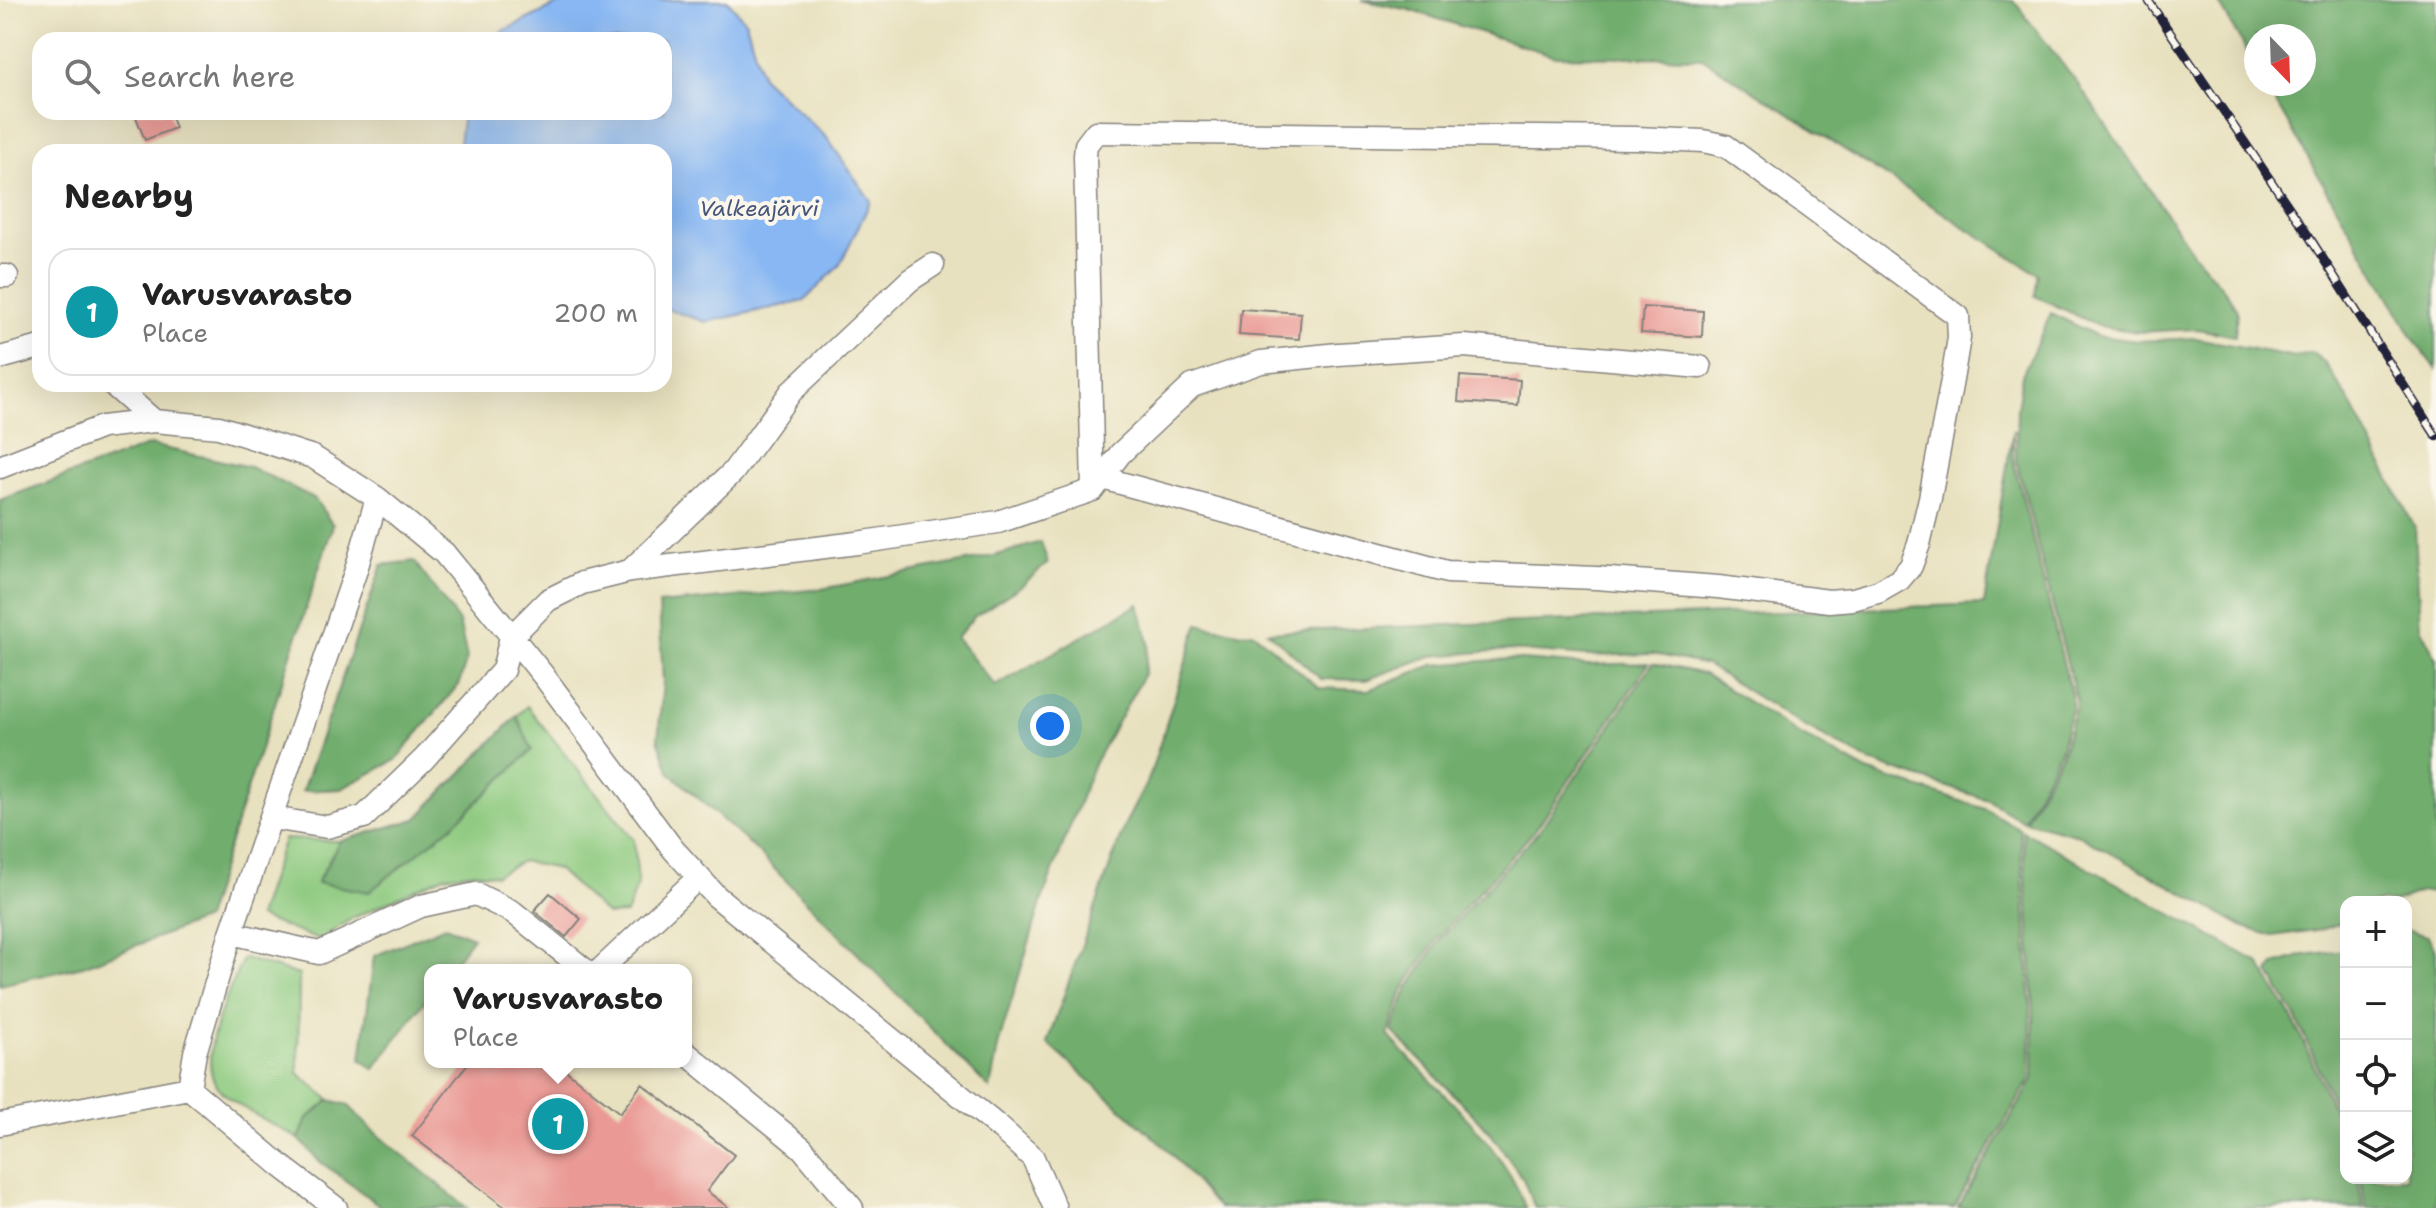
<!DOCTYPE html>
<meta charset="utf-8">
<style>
:root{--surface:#fff;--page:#f2f2f2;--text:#222;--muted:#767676;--line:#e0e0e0;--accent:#2563eb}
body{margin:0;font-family:"Shantell Sans",sans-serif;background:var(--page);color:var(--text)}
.controls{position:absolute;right:24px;bottom:24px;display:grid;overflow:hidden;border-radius:16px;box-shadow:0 8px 32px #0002}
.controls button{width:72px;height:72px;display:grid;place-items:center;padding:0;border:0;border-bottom:2px solid var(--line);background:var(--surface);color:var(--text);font:40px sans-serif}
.compass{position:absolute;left:2244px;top:24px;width:72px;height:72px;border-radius:50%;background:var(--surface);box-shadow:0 8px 32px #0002;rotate:157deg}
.you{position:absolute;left:1050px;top:726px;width:28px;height:28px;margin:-20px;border:6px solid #fff;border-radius:50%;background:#1a73e8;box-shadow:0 0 0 12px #1a73e833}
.badge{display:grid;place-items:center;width:52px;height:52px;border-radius:50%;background:var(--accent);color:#fff;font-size:26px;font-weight:700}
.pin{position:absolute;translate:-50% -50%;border:4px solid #fff;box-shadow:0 2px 8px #0006}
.popup{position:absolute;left:424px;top:964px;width:268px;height:104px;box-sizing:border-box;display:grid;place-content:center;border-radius:16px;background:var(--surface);filter:drop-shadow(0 2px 6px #0005);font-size:26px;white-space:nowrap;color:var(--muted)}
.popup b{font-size:30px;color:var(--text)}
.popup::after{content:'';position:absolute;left:50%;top:100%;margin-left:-16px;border:16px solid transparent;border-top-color:var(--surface)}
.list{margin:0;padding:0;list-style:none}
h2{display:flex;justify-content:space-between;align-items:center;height:104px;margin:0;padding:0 32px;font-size:34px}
h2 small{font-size:26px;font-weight:400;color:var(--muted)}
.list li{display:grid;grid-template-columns:52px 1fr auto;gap:24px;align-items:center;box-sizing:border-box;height:128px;margin:0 16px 16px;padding:0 16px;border:2px solid var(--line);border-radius:24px}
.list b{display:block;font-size:30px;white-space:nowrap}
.list p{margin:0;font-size:26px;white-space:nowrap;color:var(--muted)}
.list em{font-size:26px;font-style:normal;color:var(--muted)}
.icon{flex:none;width:44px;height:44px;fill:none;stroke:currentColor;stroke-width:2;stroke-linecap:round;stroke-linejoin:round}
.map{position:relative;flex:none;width:2436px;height:1208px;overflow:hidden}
.search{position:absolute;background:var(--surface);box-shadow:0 8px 32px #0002;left:32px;top:32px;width:640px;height:88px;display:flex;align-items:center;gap:20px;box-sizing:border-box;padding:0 28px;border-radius:24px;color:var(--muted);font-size:30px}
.panel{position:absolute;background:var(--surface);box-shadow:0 8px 32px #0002;left:32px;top:144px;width:640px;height:248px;border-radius:24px}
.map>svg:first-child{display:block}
</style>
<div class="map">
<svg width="2436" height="1208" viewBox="0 0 2436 1208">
<rect width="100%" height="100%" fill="#fbf7ec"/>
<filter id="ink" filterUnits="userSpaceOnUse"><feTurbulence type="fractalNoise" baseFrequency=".0125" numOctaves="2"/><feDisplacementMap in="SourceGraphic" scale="16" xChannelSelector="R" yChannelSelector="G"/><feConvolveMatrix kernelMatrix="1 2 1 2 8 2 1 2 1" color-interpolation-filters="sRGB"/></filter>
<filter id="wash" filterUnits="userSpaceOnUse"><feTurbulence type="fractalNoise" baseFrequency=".006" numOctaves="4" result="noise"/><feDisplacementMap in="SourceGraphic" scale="32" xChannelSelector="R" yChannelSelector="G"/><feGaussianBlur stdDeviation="1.8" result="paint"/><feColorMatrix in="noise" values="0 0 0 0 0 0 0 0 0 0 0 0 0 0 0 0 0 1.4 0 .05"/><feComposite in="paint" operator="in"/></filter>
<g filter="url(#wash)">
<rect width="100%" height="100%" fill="#e8e1bf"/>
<path fill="#8cc97e" stroke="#57765c" stroke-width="2" d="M527,706L634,840L638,884L626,914L607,915L557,869L522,861L496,875L474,872L444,876L353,918L319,940L258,917L284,839L340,841L317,882L369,892L453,825L531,751L517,716Z
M243,958L299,975L298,1073L330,1100L307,1118L299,1139C277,1126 236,1107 219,1089C193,1060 231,988 243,958Z"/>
<path fill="#71ad6d" stroke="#4a6854" stroke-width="2" d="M1361,0H2013L2081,88L2193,253L2228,294L2237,311L2235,336L2197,329L2138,332L2099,326L2035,296L2038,274L1702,58L1555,56L1410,10Z
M2217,0H2436V369L2418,346L2265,84H2304V36H2256V68Z
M2051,313L2097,336L2139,341L2196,338L2295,357L2311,352L2324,362L2349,400L2415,528L2420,627L2436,658V891L2421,892L2394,902H2346V921L2324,929L2272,936L2244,927L2079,835L2025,821L2062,753L2077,702L2016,459L2017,409L2022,375Z
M2013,430V459L2073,702L2060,751L2023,821L1988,800L1871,762L1802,725L1706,665L1654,654L1587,656L1509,650L1431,656L1366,680L1321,679L1268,632L1984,604Z
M150,445L250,467L314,498L333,525L205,919L83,966L0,985V500Z
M1041,542L1048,563L1021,586L974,617L956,638L995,686L1139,604L1149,643L1144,674L1093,766L1042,900L999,1042L990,1089L755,849L670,773L658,739L663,682L659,604L821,589L994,556Z
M414,561L459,622L467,658L459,684L396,760L341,789L302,791L382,565Z
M1198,624L1243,633L1253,632L1319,688L1368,690L1433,665L1509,659L1586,665L1649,663L1536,829L1438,937L1404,988L1388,1035C1436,1091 1499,1137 1526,1208H1218L1167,1149L1047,1043L1125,824L1149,778Z
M1653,663L1704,674L1797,733L1867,771L1985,809L2020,829L2031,1008L2030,1079L1954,1208H1535L1523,1179L1489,1131L1392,1031L1407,990L1440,939L1539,831Z
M517,716L532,750L453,825L369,892L317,883L340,841L416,819Z
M2023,831L2259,963L2294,1021L2346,1138V1178H2358L2363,1208H1958L2033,1080L2034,1008Z
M445,926L473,937L448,970H430V994L374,1069L361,1059L374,956Z
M2406,930L2428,936L2436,951V1208H2366L2361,1178H2406Z
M2346,950V1131L2297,1019L2269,973L2275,964L2304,955Z
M330,1100L348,1105L371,1129L467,1208H383L318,1160L299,1139L307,1119Z"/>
<path fill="#88b7f3" stroke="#556c97" stroke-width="2" d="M567,0H727L746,22L762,77L827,138L871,201L839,266L804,301L706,322L664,308V152H458L463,112H664V40H494L499,33Z"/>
<g id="blocks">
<path fill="#ea9994" d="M134,112H169L175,128L145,140Z
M1643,307L1703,311L1702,337L1641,333Z
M1241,309L1301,313L1299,339L1239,335Z
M1460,376L1520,380L1518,406L1458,402Z
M550,893L581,919L566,937L534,911Z
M469,1062H555L620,1113L642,1084L734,1155L707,1191L729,1208H506L412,1136Z"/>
</g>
</g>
<g filter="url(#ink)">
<use href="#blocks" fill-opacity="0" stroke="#85827d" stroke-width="2"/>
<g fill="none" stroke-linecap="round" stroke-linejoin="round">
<g stroke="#85827d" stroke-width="25">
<path id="minor" d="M0,276H7
M0,358L40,347
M112,384L154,421
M0,467L102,427L154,421L219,427L313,457L377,498L444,553L543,675L673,849L716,896L1000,1128L1033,1158L1055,1208
M1093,490L1085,156L1086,145L1096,132L1636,138L1703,141L1726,146L1958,316L1959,338L1952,380L1930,498L1919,544L1911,566L1899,580L1878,592L1853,599L1829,601L1718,587L1596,578L1447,572L1102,478
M630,571L733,472L791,392L910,280L933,265
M272,818L327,827L364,817L424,759L503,670L511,637L548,600L582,583L630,571L857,543L998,522L1093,490L1120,454L1192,386L1261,362L1338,354L1464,346L1700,367
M231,933L319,953L421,906L476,894L513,912L585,970
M600,970L699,877
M686,1053L802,1148L852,1208
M189,1088L195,1053L231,933L356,570L377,498
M0,1124L189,1088L281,1166L336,1208"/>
</g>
<use href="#minor" stroke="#fff" stroke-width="22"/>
<g stroke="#22223b" stroke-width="9">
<path id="rail" d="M2148,0L2310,238L2436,436"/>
</g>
<use href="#rail" stroke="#fbf7ec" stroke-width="6" stroke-dasharray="18" stroke-linecap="butt"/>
</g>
</g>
<g text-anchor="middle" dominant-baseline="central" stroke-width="8" stroke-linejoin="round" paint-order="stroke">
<g font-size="22" font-style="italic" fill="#46567b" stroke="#fbf7ec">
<text x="759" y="208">Valkeajärvi</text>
</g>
</g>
</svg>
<div class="controls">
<button>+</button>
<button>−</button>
<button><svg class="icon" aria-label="locate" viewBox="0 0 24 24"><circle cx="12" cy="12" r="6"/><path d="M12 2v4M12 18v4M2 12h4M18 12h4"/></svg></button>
<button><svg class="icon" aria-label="layers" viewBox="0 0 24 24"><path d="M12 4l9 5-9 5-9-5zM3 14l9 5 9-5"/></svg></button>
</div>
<svg class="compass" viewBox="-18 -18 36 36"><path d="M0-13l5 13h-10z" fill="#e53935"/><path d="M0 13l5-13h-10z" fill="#767676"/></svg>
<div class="you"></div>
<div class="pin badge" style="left:558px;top:1124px;background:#0f9aa8">1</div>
<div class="popup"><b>Varusvarasto</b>Place</div>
<div class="search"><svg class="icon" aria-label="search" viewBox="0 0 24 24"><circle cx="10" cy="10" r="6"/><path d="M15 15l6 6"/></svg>Search here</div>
<section class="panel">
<h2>Nearby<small></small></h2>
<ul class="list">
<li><span class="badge" style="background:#0f9aa8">1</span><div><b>Varusvarasto</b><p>Place</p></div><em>200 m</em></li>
</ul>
</section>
</div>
